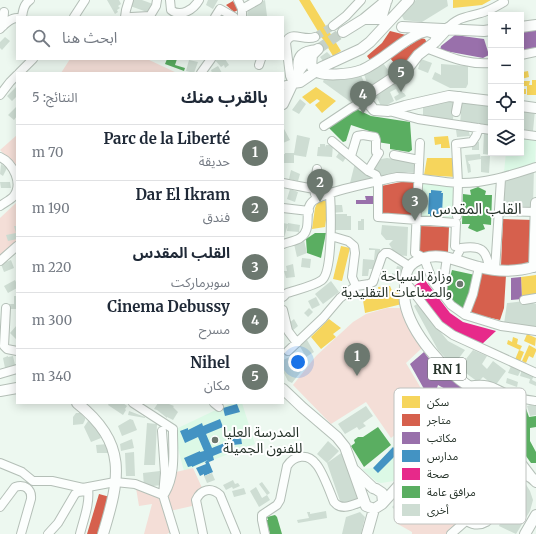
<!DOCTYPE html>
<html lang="ar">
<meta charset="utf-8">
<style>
:root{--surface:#fff;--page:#f2f2f3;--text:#1f2937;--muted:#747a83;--line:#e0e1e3;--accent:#6c786f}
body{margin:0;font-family:Merriweather,"Noto Sans Arabic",serif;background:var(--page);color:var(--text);direction:rtl}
.controls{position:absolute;right:12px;top:12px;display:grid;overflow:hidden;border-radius:0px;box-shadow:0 2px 10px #0003}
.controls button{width:36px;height:36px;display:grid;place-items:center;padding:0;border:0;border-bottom:1px solid var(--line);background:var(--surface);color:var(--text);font:20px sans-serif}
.you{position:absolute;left:298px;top:362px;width:14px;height:14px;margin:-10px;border:3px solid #fff;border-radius:50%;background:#1a73e8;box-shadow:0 0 0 6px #1a73e833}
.badge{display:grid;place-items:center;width:26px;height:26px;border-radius:50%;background:var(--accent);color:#fff;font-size:13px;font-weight:700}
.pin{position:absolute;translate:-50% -33px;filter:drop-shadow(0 1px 2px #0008)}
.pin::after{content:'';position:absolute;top:21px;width:14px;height:12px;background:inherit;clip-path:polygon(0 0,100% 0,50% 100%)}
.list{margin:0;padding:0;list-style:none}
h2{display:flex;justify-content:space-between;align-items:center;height:52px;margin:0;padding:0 16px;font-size:17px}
h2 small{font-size:13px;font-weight:400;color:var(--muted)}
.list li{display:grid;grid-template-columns:26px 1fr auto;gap:12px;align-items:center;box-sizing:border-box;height:56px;padding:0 16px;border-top:1px solid var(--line)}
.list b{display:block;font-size:15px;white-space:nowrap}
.list p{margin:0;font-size:13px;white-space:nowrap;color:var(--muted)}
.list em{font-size:13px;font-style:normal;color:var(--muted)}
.icon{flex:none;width:22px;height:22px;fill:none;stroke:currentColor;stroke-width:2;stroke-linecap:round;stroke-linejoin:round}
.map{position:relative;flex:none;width:536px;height:534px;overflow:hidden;direction:ltr}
.search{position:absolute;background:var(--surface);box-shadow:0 2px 10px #0003;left:16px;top:16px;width:268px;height:44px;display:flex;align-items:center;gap:10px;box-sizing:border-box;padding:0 14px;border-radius:0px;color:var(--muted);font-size:15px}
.panel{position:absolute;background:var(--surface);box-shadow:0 2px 10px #0003;left:16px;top:72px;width:268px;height:332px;border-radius:0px;direction:rtl}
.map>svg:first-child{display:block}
</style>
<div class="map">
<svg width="536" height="534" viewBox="0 0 536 534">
<rect width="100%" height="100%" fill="#edf8f0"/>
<path fill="#dcf9e6" d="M521,138L536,139L535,164L504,172L506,153H521Z
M423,184L455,186L453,218L422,217Z
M233,403H242L255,444L184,471L175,437L178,428L220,408Z
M395,444L415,461L394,481L381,483L377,482L362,469L373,468L389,452L388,450Z"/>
<path fill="#f4ded7" d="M70,59H147L177,73H61Z
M17,135V170L14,164L0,150Z
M17,202V246L0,260V218Z
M387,308H402L411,330L422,348L406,363L422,390L443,396L465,413L426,453L401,430L391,438L366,402L331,424L293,385L316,356L353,322L366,314Z
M453,466L469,471L453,499L450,510L456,525L450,528L446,534H412V532L396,523L410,511L403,502L409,495L417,502L431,487L442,495L455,478L448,474Z
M193,468L203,490L193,500L192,506L170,511L166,495L176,472Z
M136,488L161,495L171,532L167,534H144L152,504L139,506Z"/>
<path fill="#f6d55c" d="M299,0H310L341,51L333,56Z
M453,0H491L482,5L453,8Z
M522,63L523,72L528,71L529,77L521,79Z
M532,80H536V95H527V86H524L523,89H526V94H521V83H524V81H530L529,85H532Z
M316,87L336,101L322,113L315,105L320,101L317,99L310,104L302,97Z
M448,136L450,148H441V144L435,145L434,137Z
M427,158H455L456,177L424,175Z
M329,199L325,227L312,229L315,208L318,201Z
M341,246L350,248L342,281L333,279Z
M536,275V298L522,299L521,277Z
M390,286L392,291L403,290L402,304L365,313L362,294L379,292L378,287Z
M329,319L341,328L333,334L336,337L321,349L311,337Z
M527,334L536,338L535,346L524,341Z
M513,337L518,339L517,344L522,346L520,350L507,344L508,340L512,342Z
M529,345L536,349V351L533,358L529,356L526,363L522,361Z
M519,350L524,352L519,364L514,362Z"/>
<path fill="#d6604d" d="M233,1L238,10L234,12L226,5Z
M390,31L410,36L372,63L367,56L382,43Z
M421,38L425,39L427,43L405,66L400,70L390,58Z
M411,180L415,183L414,212L410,216L380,214L381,186Z
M503,219L534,220L530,266H501Z
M418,226L449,227L448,252L445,254L419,255Z
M482,273L506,275L504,308L500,320L473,314L471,311L472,304Z
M99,494L110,497L100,534H87Z"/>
<path fill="#9970ab" d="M536,29V49L521,53V33Z
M455,35L484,39L489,55L483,58L440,50L441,46Z
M365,196H375V204H356V200H366Z
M521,277L522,299L511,300V278Z
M424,352L436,368L486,406L478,415H471L443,395L447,390L438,385L435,394L424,389L410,364Z"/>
<path fill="#4393c3" d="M431,190L442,191L441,193H443L442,214H441V217H430V214H428L429,193H431Z
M237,404L240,412L225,416L223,408Z
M220,419L223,427L206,434L212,448L227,442L230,449L213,456L214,460L209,462L208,460L192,467V466L188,467L184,458L200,451V452L204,451L198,437L185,443L180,431L188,428V430L202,423L203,426Z
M240,431L242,444L233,445L231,436H234L233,433Z
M393,447L399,452L378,473L373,468Z
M208,460L213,472L204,476V474L200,476L196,468L206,464L205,462Z"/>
<path fill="#e7298a" d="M424,279L450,313L463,322L496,331L481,345L444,326L414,286Z"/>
<path fill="#5aae61" d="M167,59H177L175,65L185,68L184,71L165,64Z
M354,108L371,116L410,122L412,150L409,152L390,149V144L377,142L378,134L351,125L346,141L343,142L329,128Z
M478,187L486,191L485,195H492L491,225L483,224L485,229L477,232L468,228L470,224H462L463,194L471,195L470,190Z
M315,233H326L321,258L307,253L306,239Z
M452,270L475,275L464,311L454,306L446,293Z
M523,400L529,417L536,416V427L530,428V441L536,452V463H531L518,445L519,423L514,407Z
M378,427L391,445L364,467L351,446L355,443L354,440L358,437H363Z
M275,515L277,517L282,534H270L266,520H268L267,517Z"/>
<path fill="#ceddd3" d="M107,0H119L121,4L118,6L120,8L117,10L118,12L115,14Z
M132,0H142L153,4L150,13L130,6Z
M208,0H218L213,9L206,5Z
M265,0L267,16L247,17L248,7Z
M416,0H447L448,6L422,22L404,20L402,16L410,4Z
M5,37L10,41L2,50L0,48V42Z
M327,52L331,56L323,61L320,57Z
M217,59H225L229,65L225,68L224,65L221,67L215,60Z
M421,59L432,63L428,73L418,69Z
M189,60L198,62L194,73L186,71Z
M383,63L391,74L372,86L367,83L364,74Z
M441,64L468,66V84L466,88H450L432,79L435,72L441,75Z
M218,66L222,73H212L211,70Z
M361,75L368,92L352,103L323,82L324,79Z
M396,81L403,93H404L406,96L396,101L394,97L399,94L396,89L390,92L394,101L382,108L377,98L371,101L368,96Z
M17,86V96L12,101L7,96Z
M300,99L306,104L299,114L292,110Z
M451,99L455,101L453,119L451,121L423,118V106Z
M462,101L491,105V127L460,124Z
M17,106V116L14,120L8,115Z
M521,109L535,110L533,131L521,130Z
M283,127L290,140L283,143Z
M472,128V132H469L470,136L457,137L456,130Z
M484,133H491V153H493V155L483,154Z
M297,135L310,138L306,157L294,155V163H283V154H285V153H294Z
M472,142H479V150H472Z
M320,144H325V147L326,145H333L332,157L317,156L318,147H320Z
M340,151L347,156L343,162L336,157Z
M480,154L481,159L468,161L469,164H470L471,172L468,173L465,155Z
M481,156H490L489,173L481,172Z
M387,158L418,163L417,173L408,172L382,176L374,170V167L381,159Z
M355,163L373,178V180L349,187Z
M1,164L7,168L3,176L0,174Z
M534,168L533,205L531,207L503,206L505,179Z
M291,170L300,174L298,181L289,179Z
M0,182H10L11,188H1Z
M290,189L298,192L295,202L287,199Z
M332,205H342L343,212L331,213Z
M335,214H347V216H351V230H335Z
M361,219H364V230H358V221H361Z
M283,223L288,224L284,238L283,237Z
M288,223L300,225L299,232L287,231Z
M382,225L408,227L407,256L396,255L389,244L393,240H386L381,234Z
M14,226H17V239L8,241L6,235L16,233Z
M304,240L307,253L297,257L294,244Z
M369,248L380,249V261L376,260L375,269H369L368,276H362L363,259L374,260L375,250H369Z
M302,258L311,259L310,268L301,267Z
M11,260L14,268L4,272L1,264Z
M293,264L295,277L286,278L284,271H287L286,266Z
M397,266L402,267L400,277L392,275V273L395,274Z
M15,280L17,284V288L8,293L4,286Z
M331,281L339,292L323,304L315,294Z
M14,296H17V309H9V304H14Z
M316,297L320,305L312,309L308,301Z
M525,301L536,304V326H515L504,324L507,303Z
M417,304L448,341L465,350L453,366L438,350L414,306Z
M309,308L313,312L308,317L304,313Z
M294,319L298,326L292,331L287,325Z
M17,325V340L10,333Z
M307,340L314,352L306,357L299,345Z
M473,350L487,356L482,364L487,369L493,361L506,371L495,386L483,377L478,382L459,368Z
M299,353L307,364L292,383L288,381L283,371V360Z
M8,356V357L13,356L15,365L5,368L3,358Z
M511,366L521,370L518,376L508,373Z
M522,369L535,373L532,380L536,382V386L529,383L530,379L520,376Z
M507,378L518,382L517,387L506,383Z
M109,403H123L127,406L125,409L126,410L123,415L108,405Z
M158,403H170L169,404L174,406L173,407L178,412L173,420L167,417V418L157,410L154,409Z
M536,403V415L530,416L527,406Z
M366,406L373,416L363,423L366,426L359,430L357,427L345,434L338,424Z
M129,411L145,417V418L128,415Z
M76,413H80L85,418V420L83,424L73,425V417Z
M90,418L98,430L101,438L91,442L84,427Z
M130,419L133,420L137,430L122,436L118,426Z
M147,423L157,424L155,465H144Z
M132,439L134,448L121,451L120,444Z
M328,441L339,451L327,463L344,451L360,498L358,501L341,504L327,463L317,454Z
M108,444L109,453H97L96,445Z
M134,452L135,476H126L125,453Z
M160,471L162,485L144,487L143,473Z
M212,473L215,480L207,483L204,476Z
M233,480L235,484L238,483L240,486L233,489L232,487L226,490L223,485Z
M517,480H522L525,483L530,491L533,500L530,511L516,534L499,526Z
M262,482L270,493L267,495L259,484Z
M256,487L262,498L267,495L270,500L259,507L250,491Z
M244,488L246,494L234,497L232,491Z
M399,500L405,506L398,513L392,507Z
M326,511L327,518L298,523L297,520L309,518L307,512H310V514Z
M360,512L365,517L361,534H342L346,517Z"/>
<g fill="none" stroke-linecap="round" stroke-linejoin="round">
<path stroke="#c5d1c8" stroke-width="8" stroke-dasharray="8 4" stroke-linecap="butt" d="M315,37L333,26"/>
<path stroke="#c5d1c8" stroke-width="10" stroke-dasharray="10 5" stroke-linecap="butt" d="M318,49L343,32"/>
<g stroke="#b4bfb7" stroke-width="10">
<path id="minor" d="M170,0L171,10C181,18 194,9 199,0
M238,0L242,9V17
M242,9L258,0
M150,16L156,6L157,0
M22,17C23,10 24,4 30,0
M74,17L85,0
M125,17L126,10L129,0
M131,17L150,16
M215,17L220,9L234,17
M3,26L4,12
M333,26L346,16L361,0
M448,28C457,17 468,17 481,13C489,11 497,6 504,2
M0,29C5,24 10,18 17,18
M426,48C450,57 466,65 491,63
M521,55L536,52
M259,65L261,59
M298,72C295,55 302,50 318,49
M19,73L33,59
M201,73L211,59
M283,86L293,83L290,76L286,43C290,29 304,42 315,37
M0,95L10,82L17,75
M389,111L418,119L491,130
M456,112L459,96
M324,126L351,108L366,100
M521,134L536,136
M332,141L368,171L376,175L378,181V217L456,223L455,246
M420,143L415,253L424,258L433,282L451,305L465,315L501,326L536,331
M394,155L419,160
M351,156L357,136L363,135L375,137L376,140V152L379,153L368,171
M0,157C13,163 24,184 13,197C10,200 4,203 0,206
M283,183L314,189
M315,194L314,189L317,169
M283,208L309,211
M499,211L536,212
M457,216L458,183L456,144L472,142L476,136L479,128
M331,236L348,241L354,246L355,253L352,277L356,286L369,284L373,282L382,256L385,253H389L409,266
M283,244C288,242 296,241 300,238C314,229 302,210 313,201C325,191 380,181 397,177C418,177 438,182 458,183C485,184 511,175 536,167
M455,259L461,248C480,245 487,249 489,269
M0,261L17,246
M495,270L501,179
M405,281L439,325L453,335L536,373
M442,293L447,257
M283,297L287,293C296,290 314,286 322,280C333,271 331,209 330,193
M524,300L536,298
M6,308L4,346L7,349L17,351
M283,310L288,331L297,343
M465,315L473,294L479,267
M288,351L323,318L340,298L356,286
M0,374L17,369
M468,386C493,382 493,389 514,397C521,399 529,400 536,401
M133,403L173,429
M214,403L219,407
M162,431L165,473L163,495L175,534
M448,459L458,452
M0,463L22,472L33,481H52L83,488L115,482L135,484L163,495
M429,487L450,467V461L437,446
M165,493C176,474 173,452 173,430
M0,507L15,487C25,484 32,489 31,499L21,534
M48,534L58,523L75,494L78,492L86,491
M80,534C84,518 90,504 88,488
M203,534L196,500C201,489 211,487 220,495L236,534
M265,534L262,520V515L277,505L280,500L287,466C294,455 308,453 316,464C322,470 330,492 334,502C342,512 354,504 364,501
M451,534L467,520"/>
</g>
<g stroke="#b4bfb7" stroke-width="12">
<path id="major" d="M364,19H381L386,2
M402,27L484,31L491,30
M521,27L536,25
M448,28L435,42L418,55L408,68L367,95L366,100L374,110L388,111L405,106L449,96L491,101
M343,32L364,19L387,0
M312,54C312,59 310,65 313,69C320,78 352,74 362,70C383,61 399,42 420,33L427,31L434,33L436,35V41
M293,83L300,82L322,67L361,49L370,42L409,0
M283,104L298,72L306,61L318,49
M521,106L536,108
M534,267L536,203
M283,389L303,408L337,437L345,447L366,506L374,509L382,504L409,474L456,428C467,420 474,418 486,425L490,437L489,447L461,500C457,514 471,530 486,521C498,512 511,472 512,458C512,444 515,425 507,413C500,403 481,394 470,387C444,370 411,334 405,303C404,298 405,292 405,288C405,272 407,263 424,258C443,252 461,263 479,267C498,272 518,272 536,266
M0,391L17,388
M77,403C128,443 120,478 103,534
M512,452L531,477
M354,470L373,488L376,489L382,493L383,502
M510,471C520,472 530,474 536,482
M367,534L374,509
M525,534L536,515"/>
</g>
<use href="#minor" stroke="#fcfefd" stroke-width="8"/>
<use href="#major" stroke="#fcfefd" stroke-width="10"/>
</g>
<g fill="#6c786f" stroke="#fff" stroke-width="1.5">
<circle cx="460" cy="284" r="4"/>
<circle cx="215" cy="440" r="4"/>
</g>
<g text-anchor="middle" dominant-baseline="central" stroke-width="4" stroke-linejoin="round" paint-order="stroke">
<rect fill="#fff" stroke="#67706a" stroke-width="1" x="428" y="358" width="38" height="22" rx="3"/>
<g font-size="13" font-weight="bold" fill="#26332a">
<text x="447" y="369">RN 1</text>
</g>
<g font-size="14" fill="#26332a" stroke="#fff" text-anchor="end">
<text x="452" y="276">وزارة السياحة<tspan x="452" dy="16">والصناعات التقليدية</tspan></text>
<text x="223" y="432" text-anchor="start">المدرسة العليا<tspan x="223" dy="16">للفنون الجميلة</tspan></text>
</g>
<g font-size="15" fill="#26332a" stroke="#fff">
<text x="477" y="208">القلب المقدس</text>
</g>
</g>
<rect x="394" y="388" width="132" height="136" rx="6" fill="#fff" stroke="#bec2bf" stroke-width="1"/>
<rect x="402" y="396" width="18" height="12" fill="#f6d55c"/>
<rect x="402" y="414" width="18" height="12" fill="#d6604d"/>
<rect x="402" y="432" width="18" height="12" fill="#9970ab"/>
<rect x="402" y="450" width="18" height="12" fill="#4393c3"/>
<rect x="402" y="468" width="18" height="12" fill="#e7298a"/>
<rect x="402" y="486" width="18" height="12" fill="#5aae61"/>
<rect x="402" y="504" width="18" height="12" fill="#ceddd3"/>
<g font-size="11" fill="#26332a">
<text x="427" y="406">سكن</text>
<text x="427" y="424">متاجر</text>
<text x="427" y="442">مكاتب</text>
<text x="427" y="460">مدارس</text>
<text x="427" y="478">صحة</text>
<text x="427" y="496">مرافق عامة</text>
<text x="427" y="514">أخرى</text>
</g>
</svg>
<div class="controls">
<button>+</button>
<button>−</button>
<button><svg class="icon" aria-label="locate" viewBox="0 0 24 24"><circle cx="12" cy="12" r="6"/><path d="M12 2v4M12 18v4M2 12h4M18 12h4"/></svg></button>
<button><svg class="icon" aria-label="layers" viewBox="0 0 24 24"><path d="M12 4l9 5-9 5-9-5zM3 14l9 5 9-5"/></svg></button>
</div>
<div class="you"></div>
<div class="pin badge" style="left:357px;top:376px">1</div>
<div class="pin badge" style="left:320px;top:202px">2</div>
<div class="pin badge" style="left:415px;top:221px">3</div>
<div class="pin badge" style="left:363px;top:114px">4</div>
<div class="pin badge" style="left:401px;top:92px">5</div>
<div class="search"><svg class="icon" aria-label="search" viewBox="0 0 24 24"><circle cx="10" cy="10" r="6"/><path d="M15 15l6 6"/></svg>ابحث هنا</div>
<section class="panel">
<h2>بالقرب منك<small>النتائج: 5</small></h2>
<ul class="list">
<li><span class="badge">1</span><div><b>Parc de la Liberté</b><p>حديقة</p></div><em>70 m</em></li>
<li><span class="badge">2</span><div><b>Dar El Ikram</b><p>فندق</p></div><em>190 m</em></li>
<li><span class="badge">3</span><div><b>القلب المقدس</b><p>سوبرماركت</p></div><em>220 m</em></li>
<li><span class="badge">4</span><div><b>Cinema Debussy</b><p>مسرح</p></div><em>300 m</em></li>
<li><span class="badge">5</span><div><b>Nihel</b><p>مكان</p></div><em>340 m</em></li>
</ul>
</section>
</div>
